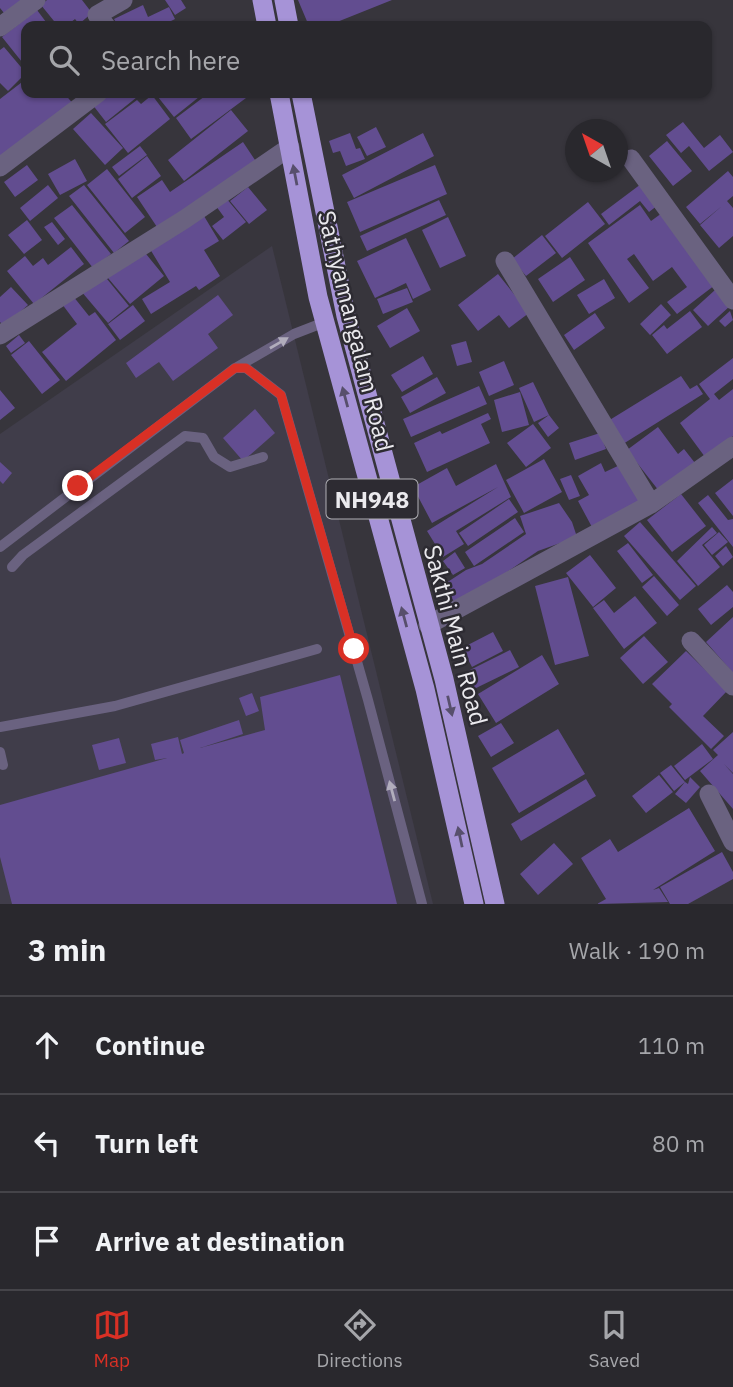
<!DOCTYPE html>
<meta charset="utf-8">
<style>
:root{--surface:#29282d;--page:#353439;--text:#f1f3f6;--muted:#a5a6aa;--line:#454449;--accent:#d93025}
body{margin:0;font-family:"IBM Plex Sans",sans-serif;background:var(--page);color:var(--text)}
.compass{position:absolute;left:565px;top:119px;width:63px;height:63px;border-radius:50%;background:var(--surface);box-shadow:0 2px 5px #0004;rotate:320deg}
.stop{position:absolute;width:21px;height:21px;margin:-16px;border:5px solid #d93025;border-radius:50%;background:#fff}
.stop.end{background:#d93025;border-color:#fff;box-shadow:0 2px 7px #0008}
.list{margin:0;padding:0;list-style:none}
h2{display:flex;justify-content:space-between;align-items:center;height:91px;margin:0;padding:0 28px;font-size:30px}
h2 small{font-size:23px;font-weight:400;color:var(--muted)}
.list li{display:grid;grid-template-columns:46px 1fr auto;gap:21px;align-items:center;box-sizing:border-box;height:98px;padding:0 28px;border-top:2px solid var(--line)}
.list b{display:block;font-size:26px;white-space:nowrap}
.list em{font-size:23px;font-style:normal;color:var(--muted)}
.icon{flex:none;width:38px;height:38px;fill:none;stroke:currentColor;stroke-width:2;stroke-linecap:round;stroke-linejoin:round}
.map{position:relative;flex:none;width:733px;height:904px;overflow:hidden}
.search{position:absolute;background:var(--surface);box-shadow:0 2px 5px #0004;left:21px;right:21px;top:21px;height:77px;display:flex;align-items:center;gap:18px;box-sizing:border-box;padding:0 24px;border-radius:14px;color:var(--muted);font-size:26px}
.sheet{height:385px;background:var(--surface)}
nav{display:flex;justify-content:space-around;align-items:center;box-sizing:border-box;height:98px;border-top:2px solid var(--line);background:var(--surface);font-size:19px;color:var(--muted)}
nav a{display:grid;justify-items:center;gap:4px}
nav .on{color:var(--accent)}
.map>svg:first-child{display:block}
</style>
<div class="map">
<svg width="733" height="904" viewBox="0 0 733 904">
<rect width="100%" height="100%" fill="#37353c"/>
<path fill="#403d4a" d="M272,246L433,904H0V434Z"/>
<path fill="#624d90" d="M0,0H31L8,18L0,8Z
M47,0H82L92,13L79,24L75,19L66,26H58L41,5Z
M165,0H181L186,8L175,15Z
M298,0H392L327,26H309Z
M143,5L148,17L169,7L175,19L161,26H118L114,19Z
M37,10L49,26H26V67L2,37Z
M4,47L26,73L8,91L0,83V50Z
M26,79V93H64L74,105L0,160V99Z
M105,93H142L106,122L92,104Z
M164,93H204L174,117L158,97Z
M209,93H242L246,98L191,139L176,118Z
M152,95L170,119L128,153L105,124L137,100L141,104Z
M231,110L248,131L184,181L168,160Z
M91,113L123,148L105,165L73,129Z
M683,122L704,148L720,135L733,152L709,171L689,146L681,153L666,135Z
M376,127L386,147L367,156L357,137Z
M350,133L356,149L360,148L365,159L346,166L340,151L333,153L329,141Z
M423,133L434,156L354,198L342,175Z
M667,141L692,171L673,186L649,156Z
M243,142L257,163L159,230L137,197L162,180L170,192Z
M140,146L147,155L119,176L112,167Z
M147,156L161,176L132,198L118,179Z
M75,159L87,181L60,195L48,174Z
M27,165L38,180L15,197L4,182Z
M435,165L447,194L360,232L347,202Z
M107,169L145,217L125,233L87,185Z
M728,171L733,177V196L727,201L733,208V236L719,248L700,225L722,206L700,224L686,207Z
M641,184L658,205L649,212L640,201L609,225L601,214Z
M48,185L58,198L30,221L20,208Z
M84,185L129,241L114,253L69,196Z
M248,187L267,210L249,224L230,201Z
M226,198L246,222L223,240L212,226L224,217L216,206Z
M439,200L446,215L367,251L360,236Z
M588,202L605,224L562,258L545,236Z
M72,205L111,254L93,268L54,218Z
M640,205L651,221L662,213L715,285L677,314L667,302L687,287L672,267L653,281L634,254L627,259L649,288L629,303L588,243Z
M204,216L219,241L204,250L220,276L199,290L196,286L151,314L142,299L170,282L150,249Z
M448,217L466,256L440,268L422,230Z
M27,220L42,240L24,254L8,235Z
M52,222L65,239L58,245L44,227Z
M542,235L556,253L526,276L512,259Z
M406,238L431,290L413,299L406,283L375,298L357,261Z
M71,247L84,264L34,304L7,271L25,256L33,266L43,258L48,265Z
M142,249L164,276L130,304L108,278Z
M570,257L585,280L553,302L538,279Z
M103,274L129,306L108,323L81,291Z
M498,274L529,313L509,328L499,315L478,331L458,305Z
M604,279L615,298L589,314L577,295Z
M11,287L28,305L4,326L0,322V297Z
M407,288L413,302L383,314L377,299Z
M715,290L730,306L708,326L693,310Z
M218,295L233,315L208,334L218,348L173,381L159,362L136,378L126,363Z
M73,296L89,316L95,312L116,340L66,381L42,352L77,324L62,304Z
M661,304L671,315L650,335L640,324Z
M133,305L145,321L120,340L108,324Z
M407,308L420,331L390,348L377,326Z
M690,311L702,327L667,354L652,335L664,325L667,329Z
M730,311L733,320L725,327L719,321Z
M595,313L605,328L574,350L564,335Z
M19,335L25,343L11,353L6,346Z
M29,341L60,380L42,394L11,355Z
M466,341L472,362L457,366L451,345Z
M423,356L433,374L402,392L391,375Z
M733,358V379L714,394L719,400L733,389V436L705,457L680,423L710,399L699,384Z
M504,361L514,385L489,396L479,372Z
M681,376L690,389L697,385L703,394L623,444L608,421Z
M437,377L446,393L410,413L401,397Z
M533,382L549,415L559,428L548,437L538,423L549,415L534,422L519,388Z
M479,386L487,404L411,437L403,419Z
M0,390L15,408L0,420Z
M520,392L529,425L502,432L494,400Z
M255,409L275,433L243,461L223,438Z
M488,413L491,419L481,424L490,443L427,472L414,443L440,431L442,434Z
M533,424L551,448L526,467L507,443Z
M658,427L678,454L684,449L695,463L659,491L627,450Z
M600,433L606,449L575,460L569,443Z
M544,459L562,492L524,513L506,480Z
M0,462L12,473L3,484L0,481Z
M601,463L605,472L622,464L643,502L593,529L578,501L589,495L578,476Z
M496,464L511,497L456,531L464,544L443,557L427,531L498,487L432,523L413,487L447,468L456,486Z
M571,475L580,496L569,500L560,479Z
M733,479V516L715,493Z
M681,494L706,526L672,552L647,520Z
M708,495L728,520L733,519V547L698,503Z
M509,499L518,512L468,546L459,533Z
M559,503L572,522L577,537L538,551L457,606L443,585L466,570L482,564L526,534L520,516Z
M515,518L524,532L474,566L465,552Z
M640,522L696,586L680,600L624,536Z
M712,527L717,533L702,545L720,567L698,586L677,561Z
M719,532L728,542L712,555L704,545Z
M628,543L653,575L642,583L617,551Z
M726,546L733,557L723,566L715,556Z
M455,552L465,568L453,575L443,561Z
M590,555L616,588L593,607L566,573Z
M654,576L679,605L667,616L642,587Z
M568,577L589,656L555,665L535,586Z
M727,585L733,592V607L711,625L698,609Z
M635,596L657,623L624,649L593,608L604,600L614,613Z
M733,617V673L706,642Z
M493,632L503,651L472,667L462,648Z
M644,636L668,662L643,684L620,658Z
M510,650L519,667L474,689L466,672Z
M686,651L727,691L703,716L724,736L711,749L669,707L672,704L652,684Z
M542,655L559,684L496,723L478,694Z
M340,675L397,904H12L0,857V805L167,758L155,760L151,744L178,737L182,754L184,753L180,740L239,720L243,734L200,748L265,730L260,697Z
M252,693L259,711L246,716L239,698Z
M501,723L514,743L491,757L478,736Z
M558,729L585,774L519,813L492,768Z
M733,732V773L724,764L733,774V809L700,771L718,755L713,750Z
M119,738L126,763L99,770L92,745Z
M702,744L713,759L685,780L674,766Z
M671,765L685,782L674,791L660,773Z
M659,775L673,792L646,813L632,796Z
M690,777L700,787L686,803L675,794L685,782L688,784Z
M586,779L596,796L521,841L511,824Z
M689,808L715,851L653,890L659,888L668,902L597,904L606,899L581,858L610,839L618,852Z
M554,843L573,864L538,895L520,874Z
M722,852L733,872V879L688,904H670L660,887Z"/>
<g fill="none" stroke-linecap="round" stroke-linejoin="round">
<path stroke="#6a6280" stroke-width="10" d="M237,367L294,334L325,322
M0,547L235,368H246L281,395L368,700L422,904
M12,567L23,555L185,436L203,438L214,457L230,467L263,457
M0,727L115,706L317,649
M0,752L3,765"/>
<path stroke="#6a6280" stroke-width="19" d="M106,26L97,15L123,0
M0,27L36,0
M631,159L733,300
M0,167L98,93
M505,261L651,504
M0,335L185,219L290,147
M428,625L651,504L733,446
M691,641L733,686
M709,794L733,842"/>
<path stroke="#a693d7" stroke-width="19" d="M262,0L267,26
M284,0L289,26
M279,93L318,297L425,689L474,904
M301,93L346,316L444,679L495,904"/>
</g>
<defs><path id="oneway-solid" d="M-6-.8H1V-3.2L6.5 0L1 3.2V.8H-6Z" transform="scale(1.75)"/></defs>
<g fill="#574f6c">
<use href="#oneway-solid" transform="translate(295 175) rotate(-101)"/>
<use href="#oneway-solid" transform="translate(345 397) rotate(-105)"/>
<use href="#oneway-solid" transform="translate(404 617) rotate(-105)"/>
<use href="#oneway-solid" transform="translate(450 706) rotate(77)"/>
<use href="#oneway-solid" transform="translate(460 837) rotate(-102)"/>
</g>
<g fill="#b1adbc">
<use href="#oneway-solid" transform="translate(279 343) rotate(-30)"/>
<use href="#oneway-solid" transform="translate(392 791) rotate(-105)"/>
</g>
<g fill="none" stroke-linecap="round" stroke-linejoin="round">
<path stroke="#d93025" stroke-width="9" d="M78,486L235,368H246L281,395L354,649"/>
</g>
<g text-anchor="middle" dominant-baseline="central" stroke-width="5" stroke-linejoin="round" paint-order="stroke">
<rect fill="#2d2b32" stroke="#b2b1b6" stroke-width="2" x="326.5" y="479.5" width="91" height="39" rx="5"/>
<g font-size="23" font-weight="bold" fill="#ebeaee">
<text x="372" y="499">NH948</text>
</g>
<g font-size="24" fill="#ebeaee" stroke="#2d2b32">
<text transform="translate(356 331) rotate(76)">Sathyamangalam Road</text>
<text transform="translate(456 635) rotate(75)">Sakthi Main Road</text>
</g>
</g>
</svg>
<svg class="compass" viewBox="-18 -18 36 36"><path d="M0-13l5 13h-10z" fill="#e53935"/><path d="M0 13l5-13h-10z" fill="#a5a6aa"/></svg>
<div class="stop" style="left:354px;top:649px"></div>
<div class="stop end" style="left:78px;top:486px"></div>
<div class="search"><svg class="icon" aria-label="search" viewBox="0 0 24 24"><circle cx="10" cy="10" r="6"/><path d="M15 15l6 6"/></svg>Search here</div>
</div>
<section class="sheet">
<h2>3 min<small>Walk · 190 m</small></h2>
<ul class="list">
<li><svg class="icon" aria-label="ahead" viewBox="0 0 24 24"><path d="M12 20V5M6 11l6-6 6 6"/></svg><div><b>Continue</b></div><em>110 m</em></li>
<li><svg class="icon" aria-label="left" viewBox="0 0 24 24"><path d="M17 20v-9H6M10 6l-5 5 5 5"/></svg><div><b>Turn left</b></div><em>80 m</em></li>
<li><svg class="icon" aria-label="arrive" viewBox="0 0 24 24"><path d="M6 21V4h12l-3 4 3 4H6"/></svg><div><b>Arrive at destination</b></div></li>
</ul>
</section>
<nav>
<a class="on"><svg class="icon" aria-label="map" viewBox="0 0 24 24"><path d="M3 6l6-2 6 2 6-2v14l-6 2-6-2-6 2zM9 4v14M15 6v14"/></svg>Map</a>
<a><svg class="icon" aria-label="directions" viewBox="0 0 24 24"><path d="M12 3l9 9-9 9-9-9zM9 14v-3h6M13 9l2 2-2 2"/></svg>Directions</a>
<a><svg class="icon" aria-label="saved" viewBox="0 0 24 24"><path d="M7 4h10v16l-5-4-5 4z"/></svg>Saved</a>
</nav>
